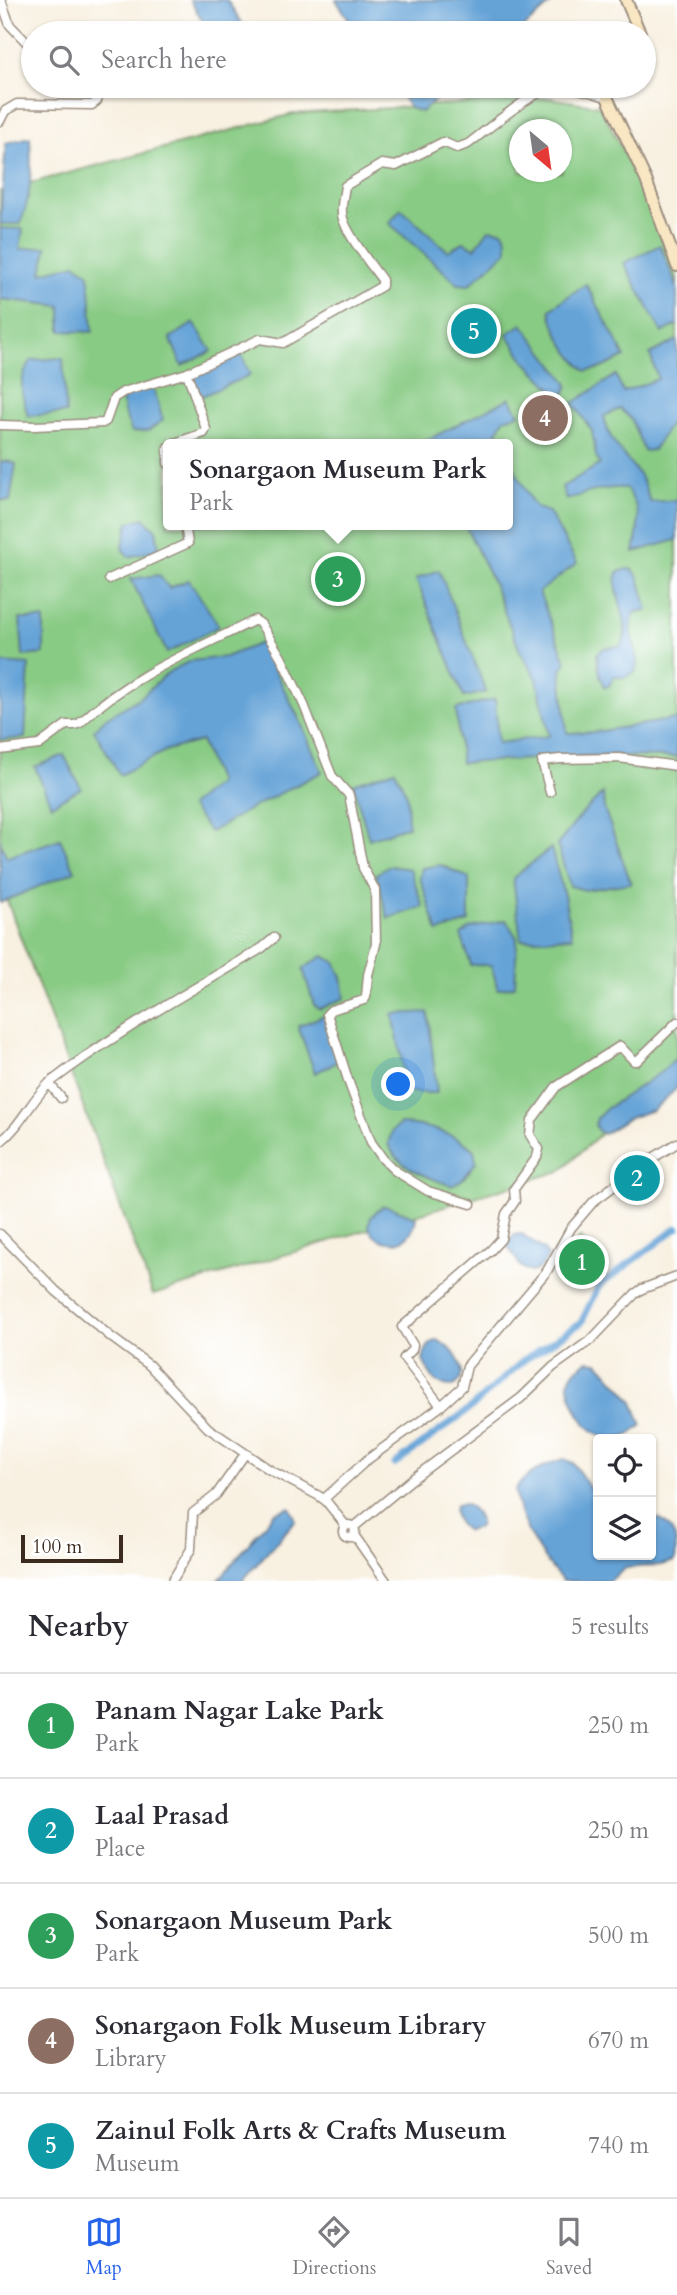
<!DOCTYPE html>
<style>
:root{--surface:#fff;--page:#f7f7f7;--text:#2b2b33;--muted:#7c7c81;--line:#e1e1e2;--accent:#2563eb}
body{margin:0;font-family:Cardo,serif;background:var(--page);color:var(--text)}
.controls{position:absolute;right:21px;bottom:21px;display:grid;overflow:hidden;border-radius:7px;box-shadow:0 2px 5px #0004}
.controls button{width:63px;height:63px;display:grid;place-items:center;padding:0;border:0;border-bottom:2px solid var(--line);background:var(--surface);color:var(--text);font:35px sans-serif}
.compass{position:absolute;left:509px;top:119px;width:63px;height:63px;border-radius:50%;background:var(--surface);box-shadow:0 2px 5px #0004;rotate:151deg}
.scale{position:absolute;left:21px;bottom:18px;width:102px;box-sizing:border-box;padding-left:7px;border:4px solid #3b2a1e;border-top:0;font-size:19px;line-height:24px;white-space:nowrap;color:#3b2a1e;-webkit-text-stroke:5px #fff;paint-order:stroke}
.you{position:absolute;left:399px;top:1085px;width:24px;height:24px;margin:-18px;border:5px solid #fff;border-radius:50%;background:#1a73e8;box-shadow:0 0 0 10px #1a73e833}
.badge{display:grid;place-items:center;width:46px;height:46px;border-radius:50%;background:var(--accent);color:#fff;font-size:23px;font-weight:700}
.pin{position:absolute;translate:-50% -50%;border:4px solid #fff;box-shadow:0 2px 7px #0006}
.popup{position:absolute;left:163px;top:439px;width:350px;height:91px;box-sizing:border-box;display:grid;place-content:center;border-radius:7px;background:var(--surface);filter:drop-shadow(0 2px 5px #0005);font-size:23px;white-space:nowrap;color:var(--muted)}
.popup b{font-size:26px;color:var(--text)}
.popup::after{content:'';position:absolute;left:50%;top:100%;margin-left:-14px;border:14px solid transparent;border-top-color:var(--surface)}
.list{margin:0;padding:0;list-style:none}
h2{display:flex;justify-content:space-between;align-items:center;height:91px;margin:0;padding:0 28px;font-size:30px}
h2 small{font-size:23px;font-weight:400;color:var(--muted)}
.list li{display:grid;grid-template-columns:46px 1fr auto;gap:21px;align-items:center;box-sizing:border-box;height:105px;padding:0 28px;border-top:2px solid var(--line)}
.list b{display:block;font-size:26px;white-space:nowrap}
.list p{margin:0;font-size:23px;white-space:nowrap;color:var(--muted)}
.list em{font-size:23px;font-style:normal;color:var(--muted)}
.icon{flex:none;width:38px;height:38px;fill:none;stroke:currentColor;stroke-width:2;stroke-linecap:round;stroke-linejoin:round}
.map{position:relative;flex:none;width:677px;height:1581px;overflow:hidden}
.search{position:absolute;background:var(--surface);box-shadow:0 2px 5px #0004;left:21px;right:21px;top:21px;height:77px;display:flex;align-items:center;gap:18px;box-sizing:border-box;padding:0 24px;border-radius:38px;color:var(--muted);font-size:26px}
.sheet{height:616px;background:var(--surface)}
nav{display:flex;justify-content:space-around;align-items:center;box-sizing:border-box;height:98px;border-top:2px solid var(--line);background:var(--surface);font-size:19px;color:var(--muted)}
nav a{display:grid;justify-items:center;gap:4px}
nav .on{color:var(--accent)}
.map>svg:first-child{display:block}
</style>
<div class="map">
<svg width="677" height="1581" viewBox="0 0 677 1581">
<rect width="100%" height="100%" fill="#fff"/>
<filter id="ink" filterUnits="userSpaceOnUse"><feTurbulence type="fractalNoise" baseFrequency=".0143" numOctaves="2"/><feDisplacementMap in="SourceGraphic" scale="14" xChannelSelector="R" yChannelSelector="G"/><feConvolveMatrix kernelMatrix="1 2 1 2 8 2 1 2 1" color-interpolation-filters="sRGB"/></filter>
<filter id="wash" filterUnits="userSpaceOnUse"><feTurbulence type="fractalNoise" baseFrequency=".00686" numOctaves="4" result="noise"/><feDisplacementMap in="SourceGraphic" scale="28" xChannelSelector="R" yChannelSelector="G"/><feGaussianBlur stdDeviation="1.57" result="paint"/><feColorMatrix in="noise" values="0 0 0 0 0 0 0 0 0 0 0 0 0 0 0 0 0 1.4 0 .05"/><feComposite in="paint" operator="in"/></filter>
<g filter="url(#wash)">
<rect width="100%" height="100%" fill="#f8f0e0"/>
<path fill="#88cb84" stroke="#627a51" stroke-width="2" fill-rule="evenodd" d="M549,98L600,106L646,195L677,277V1064L560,1171L153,1295L0,882V191L293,114ZM520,130H562V172H520ZM168,444H508V525H168Z
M580,1238L606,1263L584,1286L558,1261Z"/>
<path fill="#65a3d7" stroke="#50667a" stroke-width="2" d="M190,0H227L248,33H210Z
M336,0H555L518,33H358Z
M394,86H452L421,112L410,108Z
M30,137C32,167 32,196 20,224H0L6,143Z
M401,209L448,251L464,242L475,248L489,229L503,231L507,239V251L469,285L458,284L389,223Z
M0,228L23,229L20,249L47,247L42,273L76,264L89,274L93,332L61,331V306L0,299Z
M660,245L677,286V325L662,333L624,263Z
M586,284L625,357L599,369L586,371C569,355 553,331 550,309Z
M194,323L212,351L182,366L170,338Z
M522,324L566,381L568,385L565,393L560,395L556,393L525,361L507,334Z
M677,340V414L653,450L644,451L631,419L620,409L604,416C608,441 623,453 637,472C644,480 647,493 650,502L677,500V540L634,552C639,524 643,513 626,488C605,486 586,493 566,500L562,487L600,464L596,456L592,431L573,403L616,375L623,392L658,379L650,354Z
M241,353L250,375L200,397L189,375Z
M63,358L66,413L28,416C21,393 17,380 32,360Z
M153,387L163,420L148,431L132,432L124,412L122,396Z
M510,398L519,414L504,419L497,432L502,444H424L423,442Z
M508,457L532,502L537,508L549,512L577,563L539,592L566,662L561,670L567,733L595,732L676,719L677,757L582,756L461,763L456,709L495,699L498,743L549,736L537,679L520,651L491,578L465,525H508Z
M7,461L16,464L10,501L0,500V462Z
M144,518L156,530L159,549L129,557L122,549L129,522Z
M627,569L633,570L639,578L648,610L636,612C622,633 643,651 635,672L624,678L614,676L609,686L605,687L600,676L597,654L604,648L621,646C635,625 610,593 618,572Z
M439,570L486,692L464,697L416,579Z
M159,575L169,588L189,580L219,626L167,653L131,579Z
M20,619H44V654L23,656Z
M261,643L300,721L322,772L259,804L210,832L190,806L218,783L201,741L167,750L120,775L94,730L106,718L141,697L170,671L190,661L225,657Z
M0,663L29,665L25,738L0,740Z
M64,755L81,788L51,805L35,767Z
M395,770L407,795L408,826L369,839L353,784Z
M603,793L604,808L631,883L585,890L570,886L557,845L583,813Z
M0,838L1,845L7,857L60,839L75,871L0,903Z
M551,848L564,895L572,937L521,940L513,878Z
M441,865L469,878V922L438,932L420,878L422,868Z
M390,866L410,869L423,907L388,918L376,874Z
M506,920L517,938L515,986L498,989L491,965H471L461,935L471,928Z
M323,956L335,962L342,977L345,998L320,1009L314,1005L303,969Z
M428,1012L437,1093H416L407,1090L393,1014Z
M325,1015L341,1060L315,1073L298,1026Z
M677,1057V1088L653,1110L629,1118L604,1134L598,1131L595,1125L597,1118L606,1109L661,1072Z
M400,1124C424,1124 456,1134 474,1150L476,1162L463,1179L452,1186C428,1177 399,1169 388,1144L392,1131Z
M383,1206L390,1207L416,1217C413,1254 367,1245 369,1223C370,1215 378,1210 383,1206Z
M522,1234L544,1250L548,1256C545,1265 540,1270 531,1272L521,1267L507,1245L514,1235Z
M438,1340C489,1371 445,1416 423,1360C425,1350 428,1343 438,1340Z
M587,1361L598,1362L632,1400L642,1425C637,1429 630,1435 624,1437C590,1446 573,1409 568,1382L575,1371Z
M564,1459L573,1463L598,1500V1555H651V1519H660C677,1531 677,1540 675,1561L661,1565L626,1568L609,1581H563C540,1557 519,1523 515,1490C525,1474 546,1464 564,1459Z
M460,1504C472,1504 476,1512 480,1523L478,1528L467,1531C459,1526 452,1516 455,1506Z
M290,1507L296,1520L242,1581H218L274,1513Z"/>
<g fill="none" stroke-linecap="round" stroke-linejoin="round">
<path stroke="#65a3d7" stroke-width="7" d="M395,1464L472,1407L524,1360L581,1323L599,1286L677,1228"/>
</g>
</g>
<g filter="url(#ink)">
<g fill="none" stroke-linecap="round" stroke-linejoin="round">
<g stroke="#9a8d7f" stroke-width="11">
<path id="street" d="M1,0L10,25L33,49
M0,121L5,111L17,104L92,105L97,101L99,93L91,86
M0,425L35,426L103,423L106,421L114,398L123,392L187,373L260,339L283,343L382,286V280C372,266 342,229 342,213C341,204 344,194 345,186L382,164L396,166L443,142L457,148L468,144C487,130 533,90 554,87C572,86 590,92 607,97
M172,444L204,433L206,429L187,373
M168,447V463
M109,579L186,544L188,543L185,525
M0,750L39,745L66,725H75L80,723C129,676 195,650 255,620L261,624L281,657L304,705L332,776L349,795L363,868L375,890L376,944L368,975L366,997L364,1000L331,1010L327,1014L349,1083L371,1142L383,1159L394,1170L428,1191L471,1204
M550,792L542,761L560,759L619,758L677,766
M49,1083L61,1098
M0,1142C23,1124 33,1096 52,1081C117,1031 192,991 262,948L274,938
M0,1234L56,1291L111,1337L149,1365L208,1428L270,1470L319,1496L326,1501L346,1526
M441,1406L404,1358L412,1350L413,1345L402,1327L491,1250L501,1239L506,1214L515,1201L514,1189L537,1157L539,1149L530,1135L532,1120L556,1087L620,1046L634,1061H637L677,1022
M324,1499L367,1460L441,1406L462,1387L467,1366L547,1271L571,1228L594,1201L645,1163L677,1143
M343 1531a6 6 0 1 1 12 0a6 6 0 1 1-12 0Z
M354,1527L411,1480L521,1398L553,1367L592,1339L635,1294L642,1289L677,1276
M354,1535L386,1581
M172,1581L191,1549L193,1513L216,1495L245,1454"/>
</g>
<g stroke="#9a8d7f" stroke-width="14">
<path id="secondary" d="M626,0L640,33
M608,86L607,97L646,180L677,266"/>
</g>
<use href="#street" stroke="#fff" stroke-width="8"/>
<use href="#secondary" stroke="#f9e7c3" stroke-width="10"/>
</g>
</g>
</svg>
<div class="controls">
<button><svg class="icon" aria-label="locate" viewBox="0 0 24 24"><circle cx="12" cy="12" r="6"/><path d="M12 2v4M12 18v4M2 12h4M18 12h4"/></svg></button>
<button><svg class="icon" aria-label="layers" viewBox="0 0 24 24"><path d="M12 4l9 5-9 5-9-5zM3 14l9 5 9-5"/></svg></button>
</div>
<svg class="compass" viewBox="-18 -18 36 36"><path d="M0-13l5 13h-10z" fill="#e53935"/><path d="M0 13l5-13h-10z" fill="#7c7c81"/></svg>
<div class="scale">100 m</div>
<div class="you"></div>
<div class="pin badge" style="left:582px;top:1262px;background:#2e9e5b">1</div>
<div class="pin badge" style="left:637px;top:1178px;background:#0f9aa8">2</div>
<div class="pin badge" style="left:338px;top:579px;background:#2e9e5b">3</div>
<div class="popup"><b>Sonargaon Museum Park</b>Park</div>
<div class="pin badge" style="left:545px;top:418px;background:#8d6e63">4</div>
<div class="pin badge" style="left:474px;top:331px;background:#0f9aa8">5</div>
<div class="search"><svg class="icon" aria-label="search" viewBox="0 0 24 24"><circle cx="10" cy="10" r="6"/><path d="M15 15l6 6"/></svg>Search here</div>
</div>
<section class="sheet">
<h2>Nearby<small>5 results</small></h2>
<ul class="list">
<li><span class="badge" style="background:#2e9e5b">1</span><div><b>Panam Nagar Lake Park</b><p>Park</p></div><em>250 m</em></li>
<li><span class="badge" style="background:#0f9aa8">2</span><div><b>Laal Prasad</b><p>Place</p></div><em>250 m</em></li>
<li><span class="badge" style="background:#2e9e5b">3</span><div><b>Sonargaon Museum Park</b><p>Park</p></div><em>500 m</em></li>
<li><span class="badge" style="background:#8d6e63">4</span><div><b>Sonargaon Folk Museum Library</b><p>Library</p></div><em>670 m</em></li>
<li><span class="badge" style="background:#0f9aa8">5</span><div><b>Zainul Folk Arts &amp; Crafts Museum</b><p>Museum</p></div><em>740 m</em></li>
</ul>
</section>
<nav>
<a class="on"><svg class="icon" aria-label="map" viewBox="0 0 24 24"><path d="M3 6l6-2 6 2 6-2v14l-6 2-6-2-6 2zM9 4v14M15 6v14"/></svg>Map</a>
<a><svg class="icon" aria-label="directions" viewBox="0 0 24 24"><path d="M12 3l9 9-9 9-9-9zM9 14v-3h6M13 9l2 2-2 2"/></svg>Directions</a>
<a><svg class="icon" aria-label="saved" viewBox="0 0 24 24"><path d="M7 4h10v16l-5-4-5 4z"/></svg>Saved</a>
</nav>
